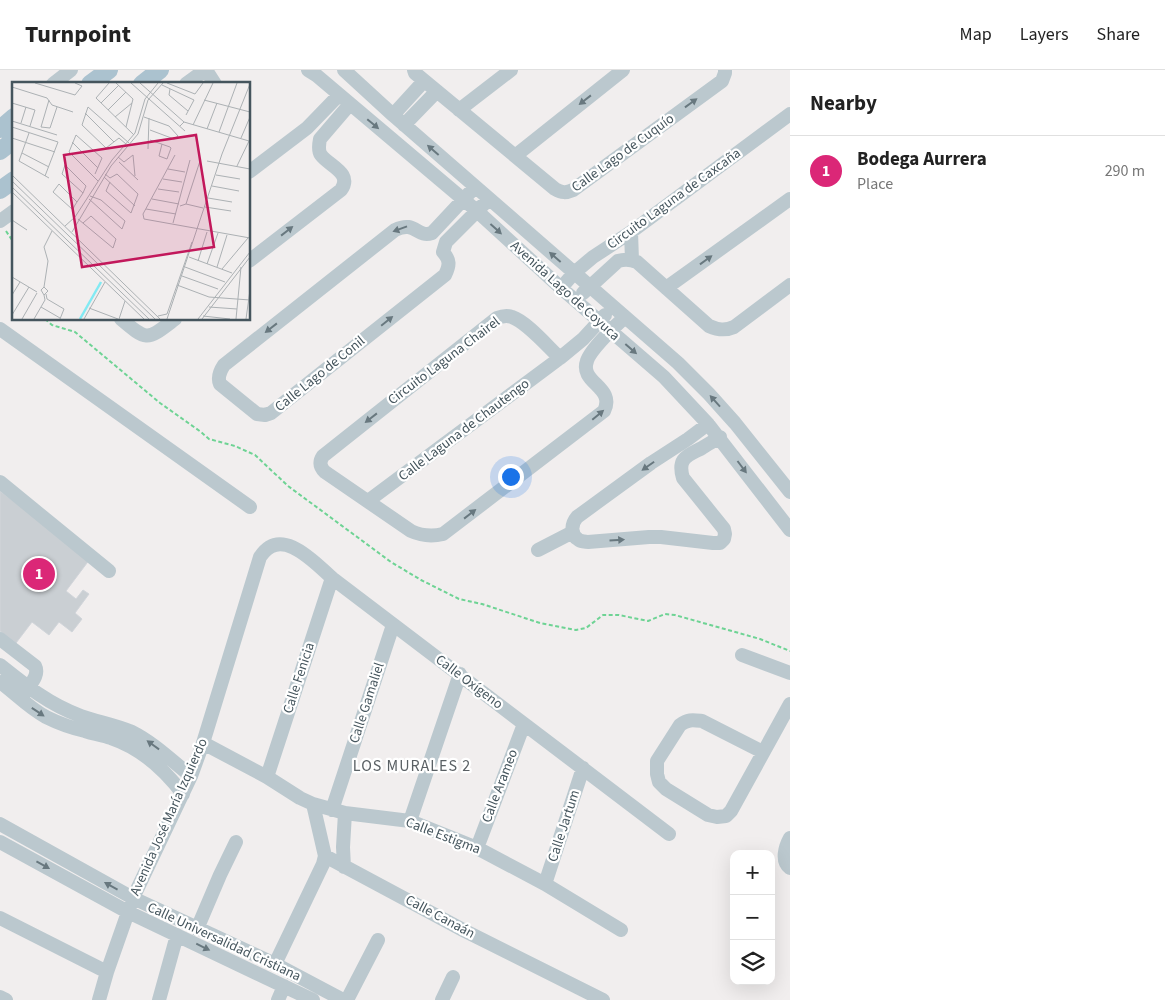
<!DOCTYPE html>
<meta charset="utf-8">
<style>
:root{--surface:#fff;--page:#f6f6f6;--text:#222;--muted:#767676;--line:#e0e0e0;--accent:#db2777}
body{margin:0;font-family:"Source Sans 3",sans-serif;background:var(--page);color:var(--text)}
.controls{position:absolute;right:15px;bottom:15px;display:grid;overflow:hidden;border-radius:10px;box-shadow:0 5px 20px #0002}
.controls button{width:45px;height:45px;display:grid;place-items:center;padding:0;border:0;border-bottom:1px solid var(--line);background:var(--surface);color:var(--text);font:25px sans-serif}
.you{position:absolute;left:510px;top:406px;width:18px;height:18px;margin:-12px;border:4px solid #fff;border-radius:50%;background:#1a73e8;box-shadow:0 0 0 8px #1a73e833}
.badge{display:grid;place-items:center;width:32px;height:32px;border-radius:50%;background:var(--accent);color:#fff;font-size:16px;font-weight:700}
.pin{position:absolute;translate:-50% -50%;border:2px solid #fff;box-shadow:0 1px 5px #0006}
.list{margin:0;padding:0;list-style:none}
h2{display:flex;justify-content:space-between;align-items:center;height:65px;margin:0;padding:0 20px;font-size:21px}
h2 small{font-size:16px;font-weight:400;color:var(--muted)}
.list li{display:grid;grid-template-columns:32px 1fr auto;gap:15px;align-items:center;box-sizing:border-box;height:70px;padding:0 20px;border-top:1px solid var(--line)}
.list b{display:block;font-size:19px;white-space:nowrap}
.list p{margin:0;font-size:16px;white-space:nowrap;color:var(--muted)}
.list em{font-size:16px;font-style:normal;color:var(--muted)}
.icon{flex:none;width:28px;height:28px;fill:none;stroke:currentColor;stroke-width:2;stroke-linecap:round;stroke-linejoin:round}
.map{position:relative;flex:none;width:790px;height:930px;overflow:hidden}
header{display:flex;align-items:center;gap:30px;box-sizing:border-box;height:70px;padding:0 25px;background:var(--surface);border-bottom:1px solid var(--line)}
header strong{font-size:24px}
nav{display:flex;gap:28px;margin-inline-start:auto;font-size:18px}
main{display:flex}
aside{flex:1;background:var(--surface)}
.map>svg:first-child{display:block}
</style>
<header>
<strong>Turnpoint</strong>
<nav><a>Map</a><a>Layers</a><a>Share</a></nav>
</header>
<main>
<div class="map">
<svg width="790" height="930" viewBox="0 0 790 930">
<rect width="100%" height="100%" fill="#f1eeee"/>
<path fill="#cacfd3" stroke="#d1d5da" d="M0,421L90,489L66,521L76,529L83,520L89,524L75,543L82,549L72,562L59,552L49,565L32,552L16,573L0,561Z"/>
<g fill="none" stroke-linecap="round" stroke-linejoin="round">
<path stroke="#6ed394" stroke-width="2" stroke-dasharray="4 2.5" stroke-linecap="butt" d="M6,161L14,173
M45,249L52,255L75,262L160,333L201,362L209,369L235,376L255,385L288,416L391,492L421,510L459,529L482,534L540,553L576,560L586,558L603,545H619L648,551L665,544L675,545L760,569L790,581"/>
<path stroke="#bbc8ce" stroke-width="14" d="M206,0L215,14
M308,0L316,5L477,141L561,218L664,307L708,354L790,460
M344,0L393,45L678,293L709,324L735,353L790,422
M414,0L415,3L555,119C562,123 566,123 573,120L722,11L725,3V0
M53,14L71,0
M186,14L205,0
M459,40L511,0
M393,45L424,11
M404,55L437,21
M515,86L623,0
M249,102L307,58L339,25
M475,117L432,163C416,168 416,150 395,160L224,295C220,301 217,307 220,314L257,344L265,345L271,343L445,205C450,195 450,190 443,182L446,172L489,129
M0,151L14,141
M631,162L632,190
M249,191L341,120C353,103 329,96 321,85C318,81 319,74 320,69L350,34
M561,218L574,203L593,187L631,162L790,44
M666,218L790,129
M583,223L618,191C624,189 630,189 637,192L709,256C718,260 725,261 734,257L790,215
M121,249C148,272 147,270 175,249
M0,259L250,437
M560,288C548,277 527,252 512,247C507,245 502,246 497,248L323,386C319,392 320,397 325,402L411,461C422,466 431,467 443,464L604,341C616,317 579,313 587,291C590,280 615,256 625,247
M708,354L688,369L651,393L577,447C571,454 570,465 579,470C580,471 586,472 588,472L649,467H661L713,473H720L724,469L725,464L724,459L683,408C677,388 687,386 702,378C708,374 714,371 720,367
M0,412L109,501
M368,431L560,288L583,269L605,245
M538,480L573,462
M0,569L35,596C40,606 29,615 24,624
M742,585L790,603
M0,595C25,615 50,635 81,646C98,652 116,655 132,662C154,673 172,691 191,706
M0,612C15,623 29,638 46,647C58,653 72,658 85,661C94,664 103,665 111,668C141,678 164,699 183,724
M203,673L267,707L300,728L313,734L345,743L410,751L477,778L545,814L621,860
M763,682L702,651C693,650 688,649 680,655L657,691V704L659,712L666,719L708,745L717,747L726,746L731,741L790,634
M267,707L332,508
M332,740L393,555
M410,751L460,604
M0,754L133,828L275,894L343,930
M790,768C785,777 781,791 790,798
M0,772L128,842L313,930
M477,778L524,654
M325,786L465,861L603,930
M344,797L343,777L345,743
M545,814L583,698
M0,848L107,902
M197,859L220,805L236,772
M275,894L323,794L325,786L313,734
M0,927L6,930
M99,930L107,902L133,828L191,706L203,673L260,487C281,455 314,492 332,508L669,764
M159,930L177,865
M278,930L284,916
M347,930L378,870
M442,930L453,907"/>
<path stroke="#abc2cf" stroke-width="18" d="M90,14L109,0
M142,14L160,0
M0,59L14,47
M0,81L14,70
M0,120L14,110"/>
</g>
<defs><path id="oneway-solid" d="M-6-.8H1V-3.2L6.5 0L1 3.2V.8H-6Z" transform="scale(1.25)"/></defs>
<g fill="#68787f">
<use href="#oneway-solid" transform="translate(585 30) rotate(142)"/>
<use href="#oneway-solid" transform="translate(691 33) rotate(-36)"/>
<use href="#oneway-solid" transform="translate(373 54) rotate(40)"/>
<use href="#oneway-solid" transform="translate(433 80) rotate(-139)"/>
<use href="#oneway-solid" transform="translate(400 159) rotate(160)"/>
<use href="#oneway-solid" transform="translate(496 159) rotate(42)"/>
<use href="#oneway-solid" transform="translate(287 161) rotate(-38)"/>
<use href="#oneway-solid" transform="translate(555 187) rotate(-139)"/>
<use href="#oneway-solid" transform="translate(706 190) rotate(-36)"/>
<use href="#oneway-solid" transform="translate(387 251) rotate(-39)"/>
<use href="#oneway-solid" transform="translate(271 258) rotate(142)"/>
<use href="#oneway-solid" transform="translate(631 279) rotate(41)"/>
<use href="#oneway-solid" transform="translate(715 331) rotate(-132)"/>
<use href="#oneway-solid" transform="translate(598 345) rotate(-40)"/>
<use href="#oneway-solid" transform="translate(371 348) rotate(142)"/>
<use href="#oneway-solid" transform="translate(648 396) rotate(145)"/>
<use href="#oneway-solid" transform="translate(742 397) rotate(53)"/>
<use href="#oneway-solid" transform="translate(470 444) rotate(-38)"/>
<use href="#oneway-solid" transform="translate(617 470) rotate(-4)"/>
<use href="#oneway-solid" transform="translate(38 642) rotate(34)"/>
<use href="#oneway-solid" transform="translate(153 675) rotate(-144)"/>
<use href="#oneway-solid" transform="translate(43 795) rotate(29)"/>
<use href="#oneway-solid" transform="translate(111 816) rotate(-151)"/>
<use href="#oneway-solid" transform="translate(203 877) rotate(26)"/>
</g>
<g text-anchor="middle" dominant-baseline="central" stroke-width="4.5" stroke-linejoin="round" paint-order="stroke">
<g font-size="14" fill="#45555d" stroke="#fff">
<text transform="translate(623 83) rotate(-36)">Calle Lago de Cuquío</text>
<text transform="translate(674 129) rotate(-36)">Circuito Laguna de Caxcaña</text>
<text transform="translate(565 221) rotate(42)">Avenida Lago de Coyuca</text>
<text transform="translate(444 291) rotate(-37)">Circuito Laguna Chairel</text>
<text transform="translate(320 304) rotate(-39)">Calle Lago de Conil</text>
<text transform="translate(464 360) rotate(-37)">Calle Laguna de Chautengo</text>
<text transform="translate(299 608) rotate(-72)">Calle Fenicia</text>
<text transform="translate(469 612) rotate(37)">Calle Oxígeno</text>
<text transform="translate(367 633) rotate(-72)">Calle Gamaliel</text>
<text transform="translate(500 716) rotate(-69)">Calle Arameo</text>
<text transform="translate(169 747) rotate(-66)">Avenida José María Izquierdo</text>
<text transform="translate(564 756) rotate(-72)">Calle Jartum</text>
<text transform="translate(443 766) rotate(21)">Calle Estigma</text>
<text transform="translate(440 847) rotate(28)">Calle Canaán</text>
<text transform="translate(224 872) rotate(25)">Calle Universalidad Cristiana</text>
</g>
<g font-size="16" letter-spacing="1" fill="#5a6064" stroke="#fff">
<text x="412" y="696">LOS MURALES 2</text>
</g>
</g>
<g transform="translate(12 12)">
<rect width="238" height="238" fill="#f1eeee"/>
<path fill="none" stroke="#82eaf3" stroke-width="2.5" d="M68,237L89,200"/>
<path fill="none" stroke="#acb1b4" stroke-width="1" d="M23,1L63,13L70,4L63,1M97,1L84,16L122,53M104,1L121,17L114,45M119,1L173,49M128,1L172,40L168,44M155,1L183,12L191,1M150,3L182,18L174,33M0,5L35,16L40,23L61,30M158,7L157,13L176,29M37,18L29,45L38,46L45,25M192,18L238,30M0,21L23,28L18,44M89,21L107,3M96,28L114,10M73,31L102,60M103,35L120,21M132,35L157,44L166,54L162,57L138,48M0,39L45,53M172,40L237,59M9,41L14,25M181,43L201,1M0,45L46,60L33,94M195,47L205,21M207,50L225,1M17,51L7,79L37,96M0,56L43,70M229,56L238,35M138,58L158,65L159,66L155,77L147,74L150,62M60,60L86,86M114,62L107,56L94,66L70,43L76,25L117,61M136,67L137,36M10,71L37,85M163,73L131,132L132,137L238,156M106,75L112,80L121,73L123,94M195,79L238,87M107,80L126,98M225,84L237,59M156,87L173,90M83,92L90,76L64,53L57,70L86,99M93,92L98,96L105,92L126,112L119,131L94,109L98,100M0,93L148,237M204,93L228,97M92,95L123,124M151,97L170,100M0,99L143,237M200,104L227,109M0,105L137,237M146,107L167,110M0,110L132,237M196,116L220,120M77,117L110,147L113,139L89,118L78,114M140,117L167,122M65,120L47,102L41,110L60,127H61L63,123L71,111L74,104L53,83L50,92L71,111M174,122L191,126M168,124L174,122L188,79M193,125L219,129M134,127L164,132M66,137L101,166L104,157L79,134L71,141M0,138L15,148M161,141L178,78M53,144L63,135L100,78L123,51L133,17L146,1M60,150L99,84L126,52L136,18L151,1M177,175L220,191M186,179L195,150M195,182L206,151M173,185L213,200M205,185L215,153M210,187L236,156M170,194L206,207M0,195L25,210M165,203L197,215L238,218M32,205L36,209L32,213L29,208L32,205L36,179L32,165L40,149M34,212L35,217L52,227L48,237M0,213L8,200M29,225L48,236M197,225L225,227M77,226L106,237M0,233L17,205M146,234L155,232L180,160M191,234L218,237M10,237L25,211M22,237L33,218L32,213M72,237L93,200M107,237L113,219M155,237L210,72L238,2M186,237L238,170M190,237L238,175M224,237L229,185M234,237L238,208"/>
<path fill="#c2185b" fill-opacity="0.15" stroke="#c2185b" stroke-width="2.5" d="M184,53L202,165L70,185L52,73Z"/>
<rect width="238" height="238" fill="none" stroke="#45555d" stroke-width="2.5"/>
</g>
</svg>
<div class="controls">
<button>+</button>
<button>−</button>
<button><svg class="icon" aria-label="layers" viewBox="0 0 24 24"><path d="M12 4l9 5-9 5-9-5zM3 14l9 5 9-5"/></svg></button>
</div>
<div class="you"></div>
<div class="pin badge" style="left:39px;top:504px">1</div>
</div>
<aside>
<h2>Nearby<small></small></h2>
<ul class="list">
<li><span class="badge">1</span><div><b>Bodega Aurrera</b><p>Place</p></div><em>290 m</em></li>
</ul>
</aside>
</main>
